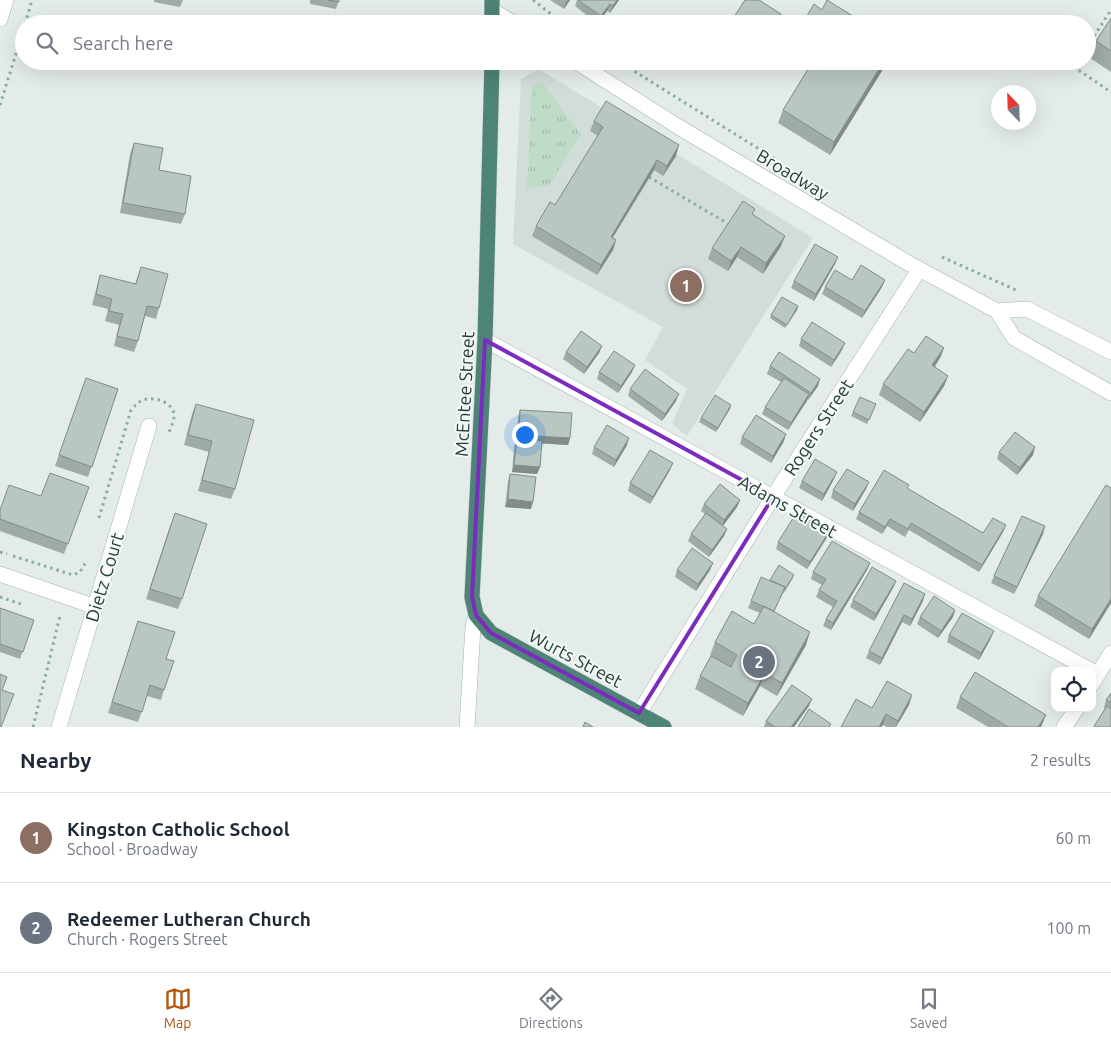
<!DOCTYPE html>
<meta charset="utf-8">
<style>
:root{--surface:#fff;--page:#f2f2f3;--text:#1f2937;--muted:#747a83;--line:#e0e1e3;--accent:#b45309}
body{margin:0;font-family:Ubuntu,sans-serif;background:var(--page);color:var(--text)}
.controls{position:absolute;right:15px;bottom:15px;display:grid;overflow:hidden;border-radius:10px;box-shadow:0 5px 20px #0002}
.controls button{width:45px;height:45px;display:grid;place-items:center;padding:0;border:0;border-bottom:1px solid var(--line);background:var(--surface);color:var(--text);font:25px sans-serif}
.compass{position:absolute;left:991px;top:85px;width:45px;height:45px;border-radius:50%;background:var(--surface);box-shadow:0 5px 20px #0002;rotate:337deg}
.you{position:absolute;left:524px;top:434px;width:18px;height:18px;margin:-12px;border:4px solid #fff;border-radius:50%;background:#1a73e8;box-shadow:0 0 0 8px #1a73e833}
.badge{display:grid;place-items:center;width:32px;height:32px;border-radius:50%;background:var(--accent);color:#fff;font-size:16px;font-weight:700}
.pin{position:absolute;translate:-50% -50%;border:2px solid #fff;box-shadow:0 1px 5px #0006}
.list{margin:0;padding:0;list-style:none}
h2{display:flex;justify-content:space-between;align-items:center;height:65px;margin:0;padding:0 20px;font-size:21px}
h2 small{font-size:16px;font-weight:400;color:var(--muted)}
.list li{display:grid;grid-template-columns:32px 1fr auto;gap:15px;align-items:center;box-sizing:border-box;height:90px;padding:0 20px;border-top:1px solid var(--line)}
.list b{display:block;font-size:19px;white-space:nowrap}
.list p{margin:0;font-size:16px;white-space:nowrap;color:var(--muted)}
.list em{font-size:16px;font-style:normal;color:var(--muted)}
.icon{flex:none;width:28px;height:28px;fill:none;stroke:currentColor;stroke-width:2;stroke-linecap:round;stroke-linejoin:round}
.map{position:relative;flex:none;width:1111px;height:727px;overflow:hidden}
.search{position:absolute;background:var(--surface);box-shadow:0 5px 20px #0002;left:15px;right:15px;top:15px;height:55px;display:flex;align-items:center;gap:12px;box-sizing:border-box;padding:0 18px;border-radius:28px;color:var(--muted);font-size:19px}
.sheet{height:245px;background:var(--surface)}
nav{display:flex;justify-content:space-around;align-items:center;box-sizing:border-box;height:70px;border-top:1px solid var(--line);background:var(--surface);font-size:14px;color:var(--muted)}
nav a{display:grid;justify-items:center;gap:2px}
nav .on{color:var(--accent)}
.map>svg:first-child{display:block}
</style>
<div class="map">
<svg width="1111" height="727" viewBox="0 0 1111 727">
<defs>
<pattern id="park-tufts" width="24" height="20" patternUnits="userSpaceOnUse" patternTransform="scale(1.25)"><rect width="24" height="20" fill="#bedcc7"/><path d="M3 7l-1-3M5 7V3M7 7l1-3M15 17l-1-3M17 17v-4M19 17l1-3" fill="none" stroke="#a3beac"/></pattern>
</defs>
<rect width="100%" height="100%" fill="#e4ece9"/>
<path fill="#d2dcd8" d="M539,69L813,238L687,436L672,424L687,389L645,360L663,327L513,244L521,79Z"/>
<path fill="url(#park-tufts)" d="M542,82L581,135L549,185L527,189L532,87Z"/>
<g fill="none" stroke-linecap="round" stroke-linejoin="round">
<g stroke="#a7b4b0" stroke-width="16">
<path id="minor" d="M0,19L6,0
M485,340L1092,671
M0,574L96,607
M1092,684L1111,653
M639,713L773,497L919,270
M59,727L149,426
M467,727L473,627L476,615
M1064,727L1077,708"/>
</g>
<g stroke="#a7b4b0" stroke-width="16">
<path id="tertiary" d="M493,11L515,24
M575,61L677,126L908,263L997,311L1014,338L1111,393
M997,311L1027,309L1111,352"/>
</g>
<g stroke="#c2c9c7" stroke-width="16">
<path id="trunk" d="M492,0V24
M492,61L485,340L472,597L476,615L491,633L664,727"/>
</g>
<path stroke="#86aea2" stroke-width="3" stroke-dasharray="2.5 4" stroke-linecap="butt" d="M533,0L564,24
M25,24L32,0
M1087,47L1111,10
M618,61L775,159
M1078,61L1074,67L1111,92
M520,69V61
M0,105L24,28
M649,177L730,225
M942,257L1016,290
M99,518L131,410C135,406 138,402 143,400C154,396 174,402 174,416C174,422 170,429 168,435
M0,552L7,554
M13,556L73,575L80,572L87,560
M0,597L21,604
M33,727L60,616L58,615"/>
<use href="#minor" stroke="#fff" stroke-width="15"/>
<use href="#tertiary" stroke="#fff" stroke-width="15"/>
<use href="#trunk" stroke="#4e8378" stroke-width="15"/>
</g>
<path fill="#9faba7" d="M154,0H183L180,7L154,2Z
M310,0H339L336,9L310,4Z
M550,0H570L564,9Z
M577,0H619L610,13L607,11L598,24L575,6Z
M1111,18V72L1090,58L1096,41Z
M738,61H752L748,67Z
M813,61H888L830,155L778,123L783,110Z
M594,121L676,156L663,176L654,170L612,238L616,240L613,250L597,275L532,236L536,226L555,205L598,136L590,131Z
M134,143L159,170L185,214L181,224L120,213L130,154Z
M753,215L781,246L763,274L737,257L728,271L708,259L712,248Z
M838,257L835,264L814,301L791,288L794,281Z
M141,267L159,308L156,319L145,316L138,341L134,352L114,346L119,325L105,321L108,309L92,305L97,286L100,275L135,284Z
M852,280L882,287L862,318L822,294L825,287Z
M798,306L797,310L785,328L770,318L771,315Z
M801,339L842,350L831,367L799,346Z
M602,346L599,353L584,374L563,359L566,352Z
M944,348L940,358L935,367L948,376L944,386L920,422L879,395L883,384L914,353Z
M770,366L818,386L808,400L807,399L788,430L762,414L765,407L781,382L767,374Z
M599,372H632L618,393L597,379Z
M86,378L118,389L88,477L55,466Z
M630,389L676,401L662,421L628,396Z
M196,404L235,489L231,499L198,491L209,452L184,445L192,414Z
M876,404L867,424L851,416L853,412Z
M731,405L716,432L699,422L701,418Z
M520,410L570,438L568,445L542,443L540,467L537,474L512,472L514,446L517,439L518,417Z
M742,437L784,441L771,463L740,444Z
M627,445L614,467L592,454L594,447Z
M999,452L1033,455L1017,475L997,459Z
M670,470L650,504L628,491L630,483Z
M510,474L531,509L505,507L508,481Z
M834,479L822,501L799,488L802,481Z
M89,487L64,554L0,531V510L41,496Z
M1111,488V603L1089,639L1034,606L1038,596Z
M866,489L853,511L831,498L833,490Z
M908,489L983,533L1006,525L1003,532L979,572L909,530L905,537L887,526L882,534L856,519L859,512Z
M740,500L737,507L723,526L727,529L724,536L709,557L688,541L691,534L705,514L701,511L704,504Z
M171,523L182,599L178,609L146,599Z
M1045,526L1043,534L1014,594L991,583L994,576Z
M829,532L826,539L807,569L776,549L778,542Z
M713,563L710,570L696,591L675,577L677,570Z
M870,563L867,570L831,630L823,626L826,619L833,607L816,597L819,590L822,585L811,579L813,572Z
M793,578L784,593H783L774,612L806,645L777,696L760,686L743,716L695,689L700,676L711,656L710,655L715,642L754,624L760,613L748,608L751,601L770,581Z
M896,581L893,588L874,621L850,607L853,600Z
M904,583L923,601L910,626L902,622L880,665L866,658L869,651Z
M0,608L34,620L20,659L0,652Z
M955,610L953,617L938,638L917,624L920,617Z
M138,621L166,659L164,690L161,700L147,696L138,722L108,713Z
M949,635L991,638L979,660L947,642Z
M1111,693V727H1094L1105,709L1104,708L1106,700Z
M960,697L1046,715L1041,727H988L956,708Z
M909,705L896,727H887L883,725L872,708Z
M809,706L794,727H764L766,721Z"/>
<path fill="#828b88" d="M568,0H570L564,9L566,2Z
M617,0H619L610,13L613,6Z
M610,4L607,11L598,24L601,16Z
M781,14L777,24H774Z
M144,61H155L170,62L168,70L142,68Z
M884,61H888L830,155L834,142Z
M679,145L676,156L663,176L667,166Z
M657,160L654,170L607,247L611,237Z
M785,236L781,246L763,274L766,263Z
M616,240L613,250L597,275L601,265Z
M741,247L737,257L728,271L731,261Z
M838,257L835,264L814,301L816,294Z
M885,280L882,287L862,318L865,311Z
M798,306L797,310L785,328L787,325Z
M845,343L842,350L831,367L834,360Z
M602,346L599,353L584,374L587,367Z
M944,348L940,358L928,375L932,365Z
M635,365L632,372L618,393L621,386Z
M948,376L944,386L920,422L924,412Z
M820,379L818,386L808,400L811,393Z
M679,394L676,401L662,421L665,414Z
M809,394L807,401L788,430L791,423Z
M731,405L730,409L716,432L718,428Z
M786,434L784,441L771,463L773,456Z
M519,435L570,438L568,445L517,442Z
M629,438L627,445L614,467L616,460Z
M1035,447L1033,455L1017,475L1020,468Z
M673,463L670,470L650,504L653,497Z
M514,465L540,467L537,474L512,472Z
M837,472L834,479L822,501L824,494Z
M869,482L866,489L853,511L855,504Z
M508,499L533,502L531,509L505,507Z
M740,500L737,507L722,527L724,520Z
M890,519L887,526L882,534L885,527Z
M1006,525L1003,532L979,572L982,565Z
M1045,526L1043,534L1014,594L1017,587Z
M727,529L724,536L709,557L712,550Z
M829,532L826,539L807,569L810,562Z
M713,563L710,570L696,591L698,584Z
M870,563L867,570L831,630L833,623Z
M896,581L893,588L874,621L876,614Z
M925,594L923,601L910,626L912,619Z
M1111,599V603L1089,639L1092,629Z
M955,610L953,617L938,638L941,631Z
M904,615L902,622L880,665L882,658Z
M994,631L991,638L979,660L981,653Z
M810,632L806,645L777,696L782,683Z
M765,673L760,686L743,716L748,703Z
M912,695L909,705L896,727L898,721Z
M812,699L809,706L794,727H791Z
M886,714L883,725L881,727H879Z
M1046,715L1041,727H1038Z"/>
<path fill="#b9c7c2" stroke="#828b88" d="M328,0H339V2Z
M578,0H617L613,6L610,4L601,16Z
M745,0H759L781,14L774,24H731L730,23Z
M827,0L866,24H802L814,4L822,10Z
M1111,18V51L1096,41Z
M155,61H170V62Z
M813,61H884L834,142L783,110Z
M606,101L679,145L667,166L657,160L611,237L616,240L601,265L536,226L550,202L555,205L603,127L594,121Z
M134,143L163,148L159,170L191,176L185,214L123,203Z
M743,201L755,209L752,214L785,236L766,263L741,247L731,261L712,248Z
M815,244L838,257L816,294L794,281Z
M861,265L885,280L865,311L825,287L835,270L852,280Z
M141,267L168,274L159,308L147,306L138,341L117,336L123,314L109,311L112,299L96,294L100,275L136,284Z
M782,297L798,306L787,325L771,315Z
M812,322L845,343L834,360L801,339Z
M581,331L602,346L587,367L566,352Z
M926,336L944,348L932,365L948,376L924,412L883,384L908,349L914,353Z
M614,351L635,365L621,386L599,372Z
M779,352L820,379L811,393L770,366Z
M645,369L679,394L665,414L630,389Z
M86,378L118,389L92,467L59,455Z
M784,378L809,394L791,423L765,407Z
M715,395L731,405L718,428L701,418Z
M860,397L876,404L869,420L853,412Z
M196,404L254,420L235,489L202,480L212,441L188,435Z
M520,410L572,413L570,438L519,435Z
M756,415L786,434L773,456L742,437Z
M607,425L629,438L616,460L594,447Z
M1015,432L1035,447L1020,468L999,452Z
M517,439L542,441L540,467L514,465Z
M650,450L673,463L653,497L630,483Z
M815,459L837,472L824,494L802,481Z
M847,469L869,482L855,504L833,490Z
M884,470L909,485L907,488L983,533L993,518L1006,525L982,565L911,523L908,529L890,519L885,527L859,512Z
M50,473L89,487L68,544L0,519V510L9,485L41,496Z
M510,474L536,477L533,502L508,499Z
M720,484L740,500L724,520L704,504Z
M1106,485L1111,488V599L1092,629L1038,596Z
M797,512L829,532L810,562L778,542Z
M175,513L207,524L182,599L150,589Z
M706,513L727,529L712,550L691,534Z
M1022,516L1045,526L1017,587L994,576Z
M832,541L870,563L833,623L826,619L837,601L819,590L826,579L813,572Z
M692,548L713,563L698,584L677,570Z
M779,565L794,575L785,589H784L785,587L770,580Z
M872,567L896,581L876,614L853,600Z
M761,577L785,587L774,611L751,601Z
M904,583L925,594L912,619L904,615L882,658L869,651Z
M934,596L955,610L941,631L920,617Z
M764,606L810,632L782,683L765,673L748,703L700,676L711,656L731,667L737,655L715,642L732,611L754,624Z
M0,608L34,620L23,652L0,644Z
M962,613L994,631L981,653L949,635Z
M138,621L175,632L166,659L174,661L164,690L150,685L142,712L112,702Z
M975,672L1046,715L1038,727H1008L960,697Z
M0,674L7,677L2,690L14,694L1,727H0Z
M887,681L912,695L898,721L886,714L879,727H841L856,699L872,708Z
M792,685L812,699L791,727H775L766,721Z
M1111,693V703L1106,700Z
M1107,706L1111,709V727H1095L1094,726Z
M809,709L831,724L829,727H798Z
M585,722L593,727H583Z"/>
<path fill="none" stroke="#7b2cbf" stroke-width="4" stroke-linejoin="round" d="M485,340L773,497L639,713L491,633L476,615L472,597Z"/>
<g text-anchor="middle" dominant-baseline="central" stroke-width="4" stroke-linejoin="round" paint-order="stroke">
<g font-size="18" fill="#243d37" stroke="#f4f9f7">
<text transform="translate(793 174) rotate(31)">Broadway</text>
<text transform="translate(464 394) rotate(-87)">McEntee Street</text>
<text transform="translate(818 427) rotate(-57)">Rogers Street</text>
<text transform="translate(788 506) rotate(29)">Adams Street</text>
<text transform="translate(104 577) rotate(-73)">Dietz Court</text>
<text transform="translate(576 658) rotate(28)">Wurts Street</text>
</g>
</g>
</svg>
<div class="controls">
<button><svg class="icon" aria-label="locate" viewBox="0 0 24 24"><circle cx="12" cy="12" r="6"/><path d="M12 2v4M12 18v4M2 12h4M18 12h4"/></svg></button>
</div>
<svg class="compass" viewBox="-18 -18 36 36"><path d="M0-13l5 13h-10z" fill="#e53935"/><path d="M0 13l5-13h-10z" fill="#747a83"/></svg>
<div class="you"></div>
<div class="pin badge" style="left:686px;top:286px;background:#8d6e63">1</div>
<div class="pin badge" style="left:759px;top:662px;background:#6b7280">2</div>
<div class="search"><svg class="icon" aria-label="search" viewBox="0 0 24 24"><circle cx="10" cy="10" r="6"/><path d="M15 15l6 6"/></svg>Search here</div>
</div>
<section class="sheet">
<h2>Nearby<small>2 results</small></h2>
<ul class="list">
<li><span class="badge" style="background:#8d6e63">1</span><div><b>Kingston Catholic School</b><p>School · Broadway</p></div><em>60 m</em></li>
<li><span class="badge" style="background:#6b7280">2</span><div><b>Redeemer Lutheran Church</b><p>Church · Rogers Street</p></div><em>100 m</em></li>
</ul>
</section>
<nav>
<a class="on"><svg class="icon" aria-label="map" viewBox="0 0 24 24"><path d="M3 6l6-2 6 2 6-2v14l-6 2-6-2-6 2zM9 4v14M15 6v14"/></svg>Map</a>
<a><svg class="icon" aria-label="directions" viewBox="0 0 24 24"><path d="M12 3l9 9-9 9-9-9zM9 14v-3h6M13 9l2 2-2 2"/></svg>Directions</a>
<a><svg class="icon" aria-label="saved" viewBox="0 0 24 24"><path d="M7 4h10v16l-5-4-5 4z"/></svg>Saved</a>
</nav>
